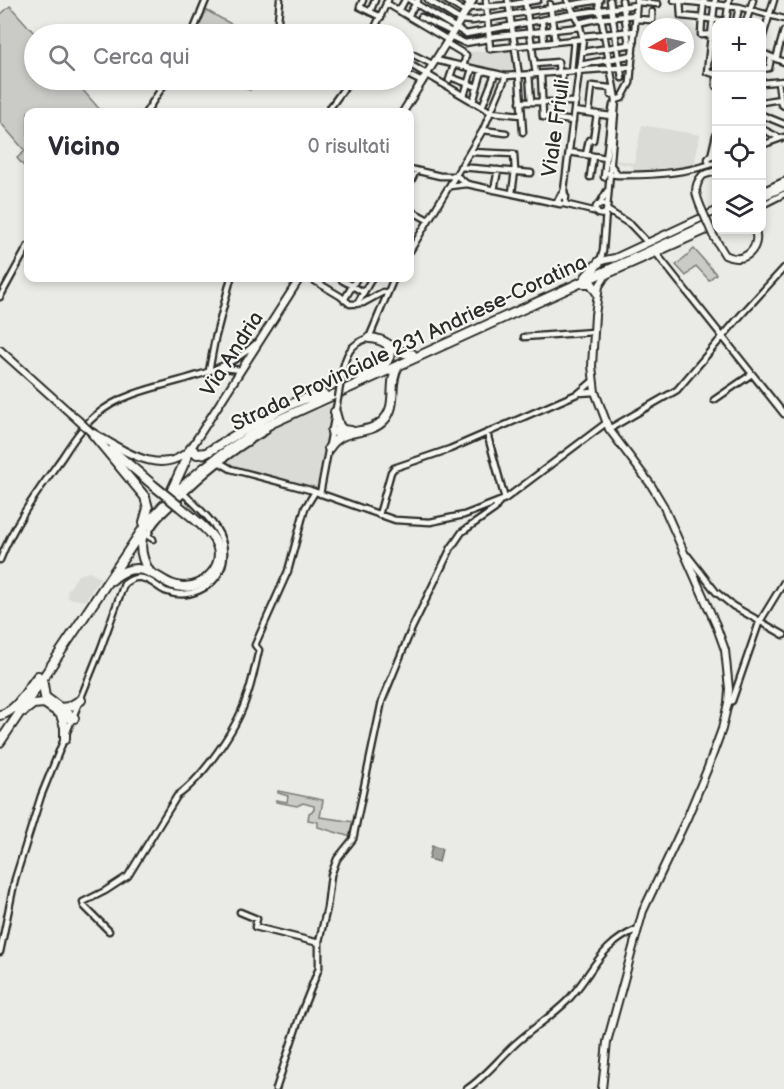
<!DOCTYPE html>
<html lang="it">
<meta charset="utf-8">
<style>
:root{--surface:#fff;--page:#f7f7f7;--text:#2b2b33;--muted:#7c7c81;--line:#e1e1e2}
body{margin:0;font-family:"Balsamiq Sans",sans-serif;background:var(--page);color:var(--text)}
.controls{position:absolute;right:18px;top:18px;display:grid;overflow:hidden;border-radius:12px;box-shadow:0 3px 9px #0003}
.controls button{width:54px;height:54px;display:grid;place-items:center;padding:0;border:0;border-bottom:2px solid var(--line);background:var(--surface);color:var(--text);font:30px sans-serif}
.compass{position:absolute;left:640px;top:18px;width:54px;height:54px;border-radius:50%;background:var(--surface);box-shadow:0 3px 9px #0003;rotate:262deg}
.list{margin:0;padding:0;list-style:none}
h2{display:flex;justify-content:space-between;align-items:center;height:78px;margin:0;padding:0 24px;font-size:26px}
h2 small{font-size:20px;font-weight:400;color:var(--muted)}
.icon{flex:none;width:33px;height:33px;fill:none;stroke:currentColor;stroke-width:2;stroke-linecap:round;stroke-linejoin:round}
.map{position:relative;flex:none;width:784px;height:1089px;overflow:hidden}
.search{position:absolute;background:var(--surface);box-shadow:0 3px 9px #0003;left:24px;top:24px;width:390px;height:66px;display:flex;align-items:center;gap:15px;box-sizing:border-box;padding:0 21px;border-radius:33px;color:var(--muted);font-size:22px}
.panel{position:absolute;background:var(--surface);box-shadow:0 3px 9px #0003;left:24px;top:108px;width:390px;height:174px;border-radius:12px}
.map>svg:first-child{display:block}
</style>
<div class="map">
<svg width="784" height="1089" viewBox="0 0 784 1089">
<rect width="100%" height="100%" fill="#eaeae6"/>
<filter id="ink" filterUnits="userSpaceOnUse"><feTurbulence type="fractalNoise" baseFrequency=".0167" numOctaves="2"/><feDisplacementMap in="SourceGraphic" scale="12" xChannelSelector="R" yChannelSelector="G"/><feConvolveMatrix kernelMatrix="1 2 1 2 8 2 1 2 1" color-interpolation-filters="sRGB"/></filter>
<g filter="url(#ink)">
<path fill="#dadad6" d="M514,48L517,74L504,75L466,66L470,52Z
M642,125L700,135L694,166L662,172L632,174L633,166L612,162V159L634,163Z
M334,403L321,485L317,488L228,466L225,463L227,458L269,433L268,429L316,407L317,410Z
M90,572L100,578L85,601L68,598L67,592L78,575Z"/>
<path fill="#cacac7" stroke="#7a7a79" stroke-width="1.5" d="M10,6L35,34L34,80H74L102,112H28V171L17,158L25,151L0,122V15Z
M204,9L249,34H195Z
M225,80H254L250,90Z
M694,249L716,274L709,280L696,266L686,276L676,265Z
M278,791L323,800L320,817L355,822L351,830L353,832L351,837L318,827V822L308,820L309,813L314,810V806L303,803L297,806L276,802V800L287,802L288,796L278,793Z"/>
<path fill="#a1a19e" stroke="#727270" stroke-width="1.5" d="M432,846L442,849L439,862L429,859Z"/>
<g fill="none" stroke-linecap="round" stroke-linejoin="round">
<g stroke="#2b2b2b" stroke-width="9">
<path id="minor" d="M363,0L360,7L381,17
M410,0L466,34L573,14L636,5
M428,0L460,20L472,21L600,0
M446,0L465,12
M464,0L470,4
M486,0L490,49L583,39
M508,0L519,76L523,132
M525,0L536,74
M598,0L616,100L607,209
M610,0L622,78
M622,0L629,44
M674,0L739,7L784,19
M680,0L681,16L702,18L701,35L716,34
M704,0L702,18L726,21
M715,0L707,72L715,74
M637,2L658,4
M386,3L448,40
M550,4L555,42
M467,8L509,5L538,0
M399,11L405,0
M370,12L375,0
M408,16L418,0
M421,17L452,32
M636,19L652,20V12
M542,21L544,43
M726,22L729,0
M736,22L739,7
M746,22L753,0
M579,23L596,19L636,15
M192,34L206,0
M280,34L278,20L280,0
M372,34L388,0
M450,36L465,43L489,39
M583,36L635,31
M489,37L580,27
M762,39L774,0
M446,43L466,55L463,67
M404,50L432,64
M582,52L634,44
M762,53L784,62
M776,59L784,31
M435,60L506,76L632,67
M404,61L491,112L521,115
M535,64L558,62L559,72
M580,65L633,55
M716,69V86
M762,69L769,68L771,57
M571,71L574,40
M404,73L422,82
M541,74L543,117L573,121
M529,75L531,101
M450,77L477,87
M449,80L454,65
M778,82L781,104L784,106
M762,83L784,81
M464,96L472,69
M616,100L622,98L630,83L637,0
M562,101V72
M473,102L482,71
M520,102H576
M762,102L780,99
M482,107L495,74
M574,111L611,116L613,105
M146,112L167,80
M327,112L350,80
M589,113L592,86L610,88L611,95
M762,115L784,124
M762,129L780,138
M483,130L506,133
M762,145L784,137
M470,152L514,154L515,171L512,193
M569,152L606,158
M586,155L589,140H593L597,114
M711,156L716,135
M708 160a4 4 0 1 1 8 0a4 4 0 1 1-8 0Z
M610,164L616,172
M460,167L531,173
M410,169L440,176H457L467,184
M608,173C615,176 620,175 627,175C656,175 684,173 712,164
M590,177L593,156
M604,177L611,116
M410,183L416,171
M450,186L467,184L560,204
M494,190L498,170
M762,191L784,181
M560,196L566,197L565,204H560L558,200L564,190
M565,196L564,190L583,39L579,23L567,0
M595.5 209a5.5 5.5 0 1 1 11 0a5.5 5.5 0 1 1-11 0Z
M564,204L597,212
M599,205L607,191
M762,205L784,194
M410,210L428,220
M607,210L631,225L648,243
M410,251L483,130L506,76
M656,253L784,414
M602,262L600,261L603,251L606,211
M310,278L340,296L350,304L363,303L383,292L387,293
M342,280L363,292
M0,297L28,246
M344,300L357,278
M357,304L372,278
M524,337L593,332
M223,368L241,370
M209,371L215,339L231,278
M342,374C345,356 350,343 369,338L394,278
M579,393L595,392
M714,400L752,374
M609,429L677,390L741,315L784,268
M487,433L505,499
M219,462L231,469L310,490L395,520L430,522L464,515L505,499L606,423
M320,494L338,398
M379,515L391,472L394,468L450,449L579,393L593,381
M153,539L148,536C151,523 165,512 174,503C204,473 230,452 266,431
M686,555L688,556L716,592L733,606L784,635
M0,560C14,523 38,491 61,459C71,444 81,428 95,416C106,406 120,399 134,394C175,379 222,376 255,344
M728,703L732,701L759,623L784,582
M240,912L257,919L255,927L319,943
M109,931L84,906L83,902L105,891L128,876L177,796C202,779 237,728 246,699C252,684 255,666 259,650L255,645L288,571L305,508L315,492
M0,952L15,879L41,796L101,648L124,584C129,580 135,577 141,578C150,579 157,587 165,591C187,600 214,589 222,566C232,535 203,512 183,493
M276,1089L301,1013L319,968V941L327,908L331,875L337,859L353,839L382,701L412,628L451,548L462,532L495,509L499,502
M467,1089C485,1077 498,1060 514,1045C531,1029 551,1017 567,1001C593,974 598,945 638,929"/>
</g>
<g stroke="#2b2b2b" stroke-width="10">
<path id="major" d="M403,112L473,0
M702,210C696,196 692,187 703,175L716,171
M713,235L725,255C744,265 761,249 755,230
M600,261L615,258L716,211
M0,350L78,420
M93,433C122,449 162,480 191,448L300,278
M602,1089L607,1042L643,911L687,818L707,770L722,729L728,703L729,689L725,650L716,625L663,505L651,485L609,429L595,392L592,366L595,315L599,286L606,275L716,226"/>
</g>
<g stroke="#2b2b2b" stroke-width="12">
<path id="highway" d="M762,196L784,186
M586,277L600,261
M583,283H591L597,292
M369,338C387,338 394,354 412,354
M362,377C374,367 398,365 387,344
M335,412L339,426L343,430
M332,432L343,430L351,431
M92,433L145,497L148,508L144,522
M329,448C344,425 367,437 383,421C399,405 387,385 398,366
M112,450L153,485
M171,492L191,448L197,454L206,453C230,439 299,393 324,395
M144,532C138,546 142,560 150,573
M112,580C119,573 127,569 137,569C155,570 166,587 184,587C196,587 205,582 212,573C234,545 199,523 180,507
M42,678L45,697L74,718
M60,708L69,707L81,700
M24,711L33,704L44,703L65,717L74,718
M0,715C18,711 26,690 38,676
M61,715L65,727V739
M0,742L143,529C179,484 223,449 274,422L716,221"/>
</g>
<use href="#minor" stroke="#f6f6f2" stroke-width="4.5"/>
<use href="#major" stroke="#f6f6f2" stroke-width="6"/>
<use href="#highway" stroke="#f6f6f2" stroke-width="8"/>
<g stroke="#2b2b2b" stroke-width="9" stroke-linecap="butt">
<path id="minor-bridge" d="M338,398L342,374"/>
</g>
<g stroke="#2b2b2b" stroke-width="10" stroke-linecap="butt">
<path id="major-bridge" d="M702,210L713,235
M78,420L92,433"/>
</g>
<g stroke="#2b2b2b" stroke-width="12" stroke-linecap="butt">
<path id="highway-bridge" d="M153,485L180,507"/>
</g>
<use href="#minor-bridge" stroke="#f6f6f2" stroke-width="4.5"/>
<use href="#major-bridge" stroke="#f6f6f2" stroke-width="6"/>
<use href="#highway-bridge" stroke="#f6f6f2" stroke-width="8"/>
</g>
</g>
<g text-anchor="middle" dominant-baseline="central" stroke-width="4.5" stroke-linejoin="round" paint-order="stroke">
<g font-size="21" fill="#2b2b2b" stroke="#f6f6f2">
<text transform="translate(556 128) rotate(-82)">Viale Friuli</text>
<text transform="translate(409 343) rotate(-25)">Strada Provinciale 231 Andriese-Coratina</text>
<text transform="translate(232 354) rotate(-57)">Via Andria</text>
</g>
</g>
</svg>
<div class="controls">
<button>+</button>
<button>−</button>
<button><svg class="icon" aria-label="locate" viewBox="0 0 24 24"><circle cx="12" cy="12" r="6"/><path d="M12 2v4M12 18v4M2 12h4M18 12h4"/></svg></button>
<button><svg class="icon" aria-label="layers" viewBox="0 0 24 24"><path d="M12 4l9 5-9 5-9-5zM3 14l9 5 9-5"/></svg></button>
</div>
<svg class="compass" viewBox="-18 -18 36 36"><path d="M0-13l5 13h-10z" fill="#e53935"/><path d="M0 13l5-13h-10z" fill="#7c7c81"/></svg>
<div class="search"><svg class="icon" aria-label="search" viewBox="0 0 24 24"><circle cx="10" cy="10" r="6"/><path d="M15 15l6 6"/></svg>Cerca qui</div>
<section class="panel">
<h2>Vicino<small>0 risultati</small></h2>
<ul class="list">
</ul>
</section>
</div>
